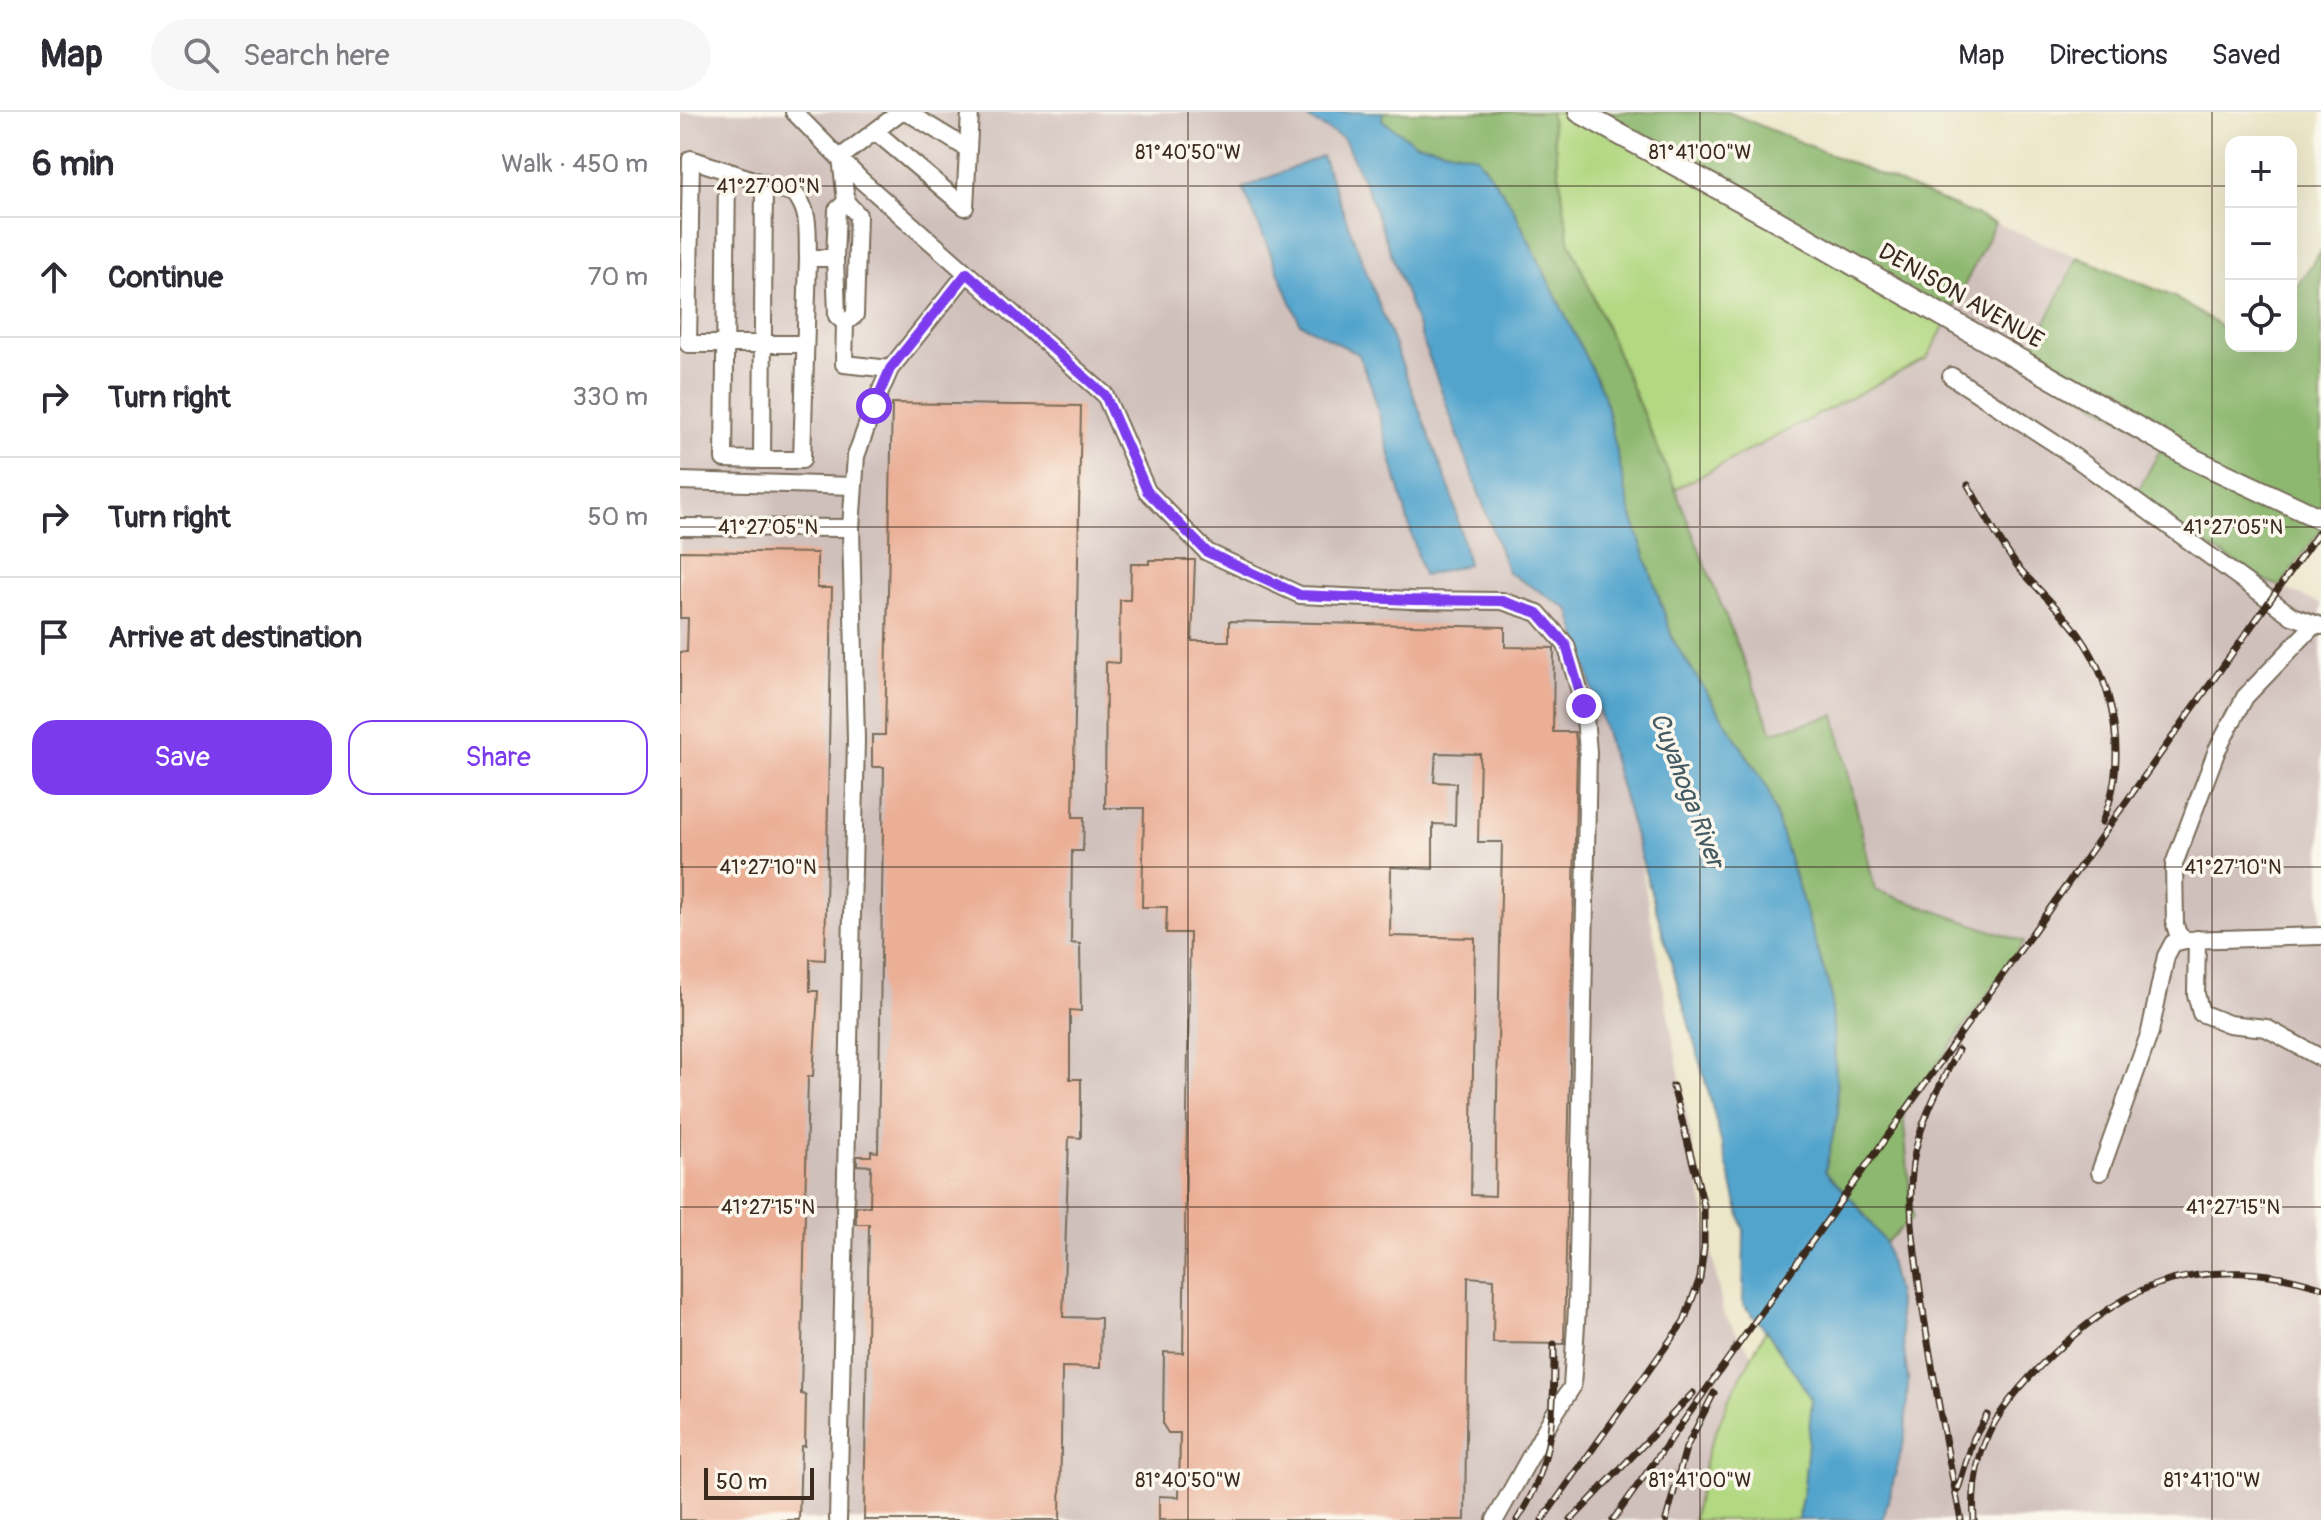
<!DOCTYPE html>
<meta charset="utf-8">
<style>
:root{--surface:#fff;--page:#f7f7f7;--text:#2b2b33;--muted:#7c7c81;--line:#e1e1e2;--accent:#7c3aed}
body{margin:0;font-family:Pangolin,sans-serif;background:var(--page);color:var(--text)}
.controls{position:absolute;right:24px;top:24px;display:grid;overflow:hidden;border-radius:16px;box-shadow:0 8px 32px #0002}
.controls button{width:72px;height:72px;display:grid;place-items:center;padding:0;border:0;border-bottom:2px solid var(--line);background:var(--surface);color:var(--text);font:40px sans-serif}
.scale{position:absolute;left:24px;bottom:20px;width:110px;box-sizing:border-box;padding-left:8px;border:4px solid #3b2a1e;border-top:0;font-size:22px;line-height:28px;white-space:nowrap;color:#3b2a1e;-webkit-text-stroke:6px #fbf7ec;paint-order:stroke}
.stop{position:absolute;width:24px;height:24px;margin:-18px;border:6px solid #7c3aed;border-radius:50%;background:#fff}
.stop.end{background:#7c3aed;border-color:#fff;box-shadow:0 2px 8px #0008}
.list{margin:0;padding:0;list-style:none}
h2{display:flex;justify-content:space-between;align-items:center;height:104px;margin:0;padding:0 32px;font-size:34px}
h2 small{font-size:26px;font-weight:400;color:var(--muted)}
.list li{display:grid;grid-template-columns:52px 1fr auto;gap:24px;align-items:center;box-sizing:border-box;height:120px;padding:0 32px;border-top:2px solid var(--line)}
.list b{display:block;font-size:30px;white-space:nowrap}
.list em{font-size:26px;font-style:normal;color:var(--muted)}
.actions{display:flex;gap:16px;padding:24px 32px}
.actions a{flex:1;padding:18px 0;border:2px solid var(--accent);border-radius:24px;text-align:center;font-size:28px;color:var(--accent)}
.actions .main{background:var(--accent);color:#fff}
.icon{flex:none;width:44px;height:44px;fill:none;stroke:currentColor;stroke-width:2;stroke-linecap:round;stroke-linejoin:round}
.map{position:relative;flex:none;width:1641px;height:1408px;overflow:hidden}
header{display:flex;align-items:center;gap:48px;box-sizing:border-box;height:112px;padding:0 40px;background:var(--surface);border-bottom:2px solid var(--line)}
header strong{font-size:38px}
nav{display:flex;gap:44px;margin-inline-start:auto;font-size:28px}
.search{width:560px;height:72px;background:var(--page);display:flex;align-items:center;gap:20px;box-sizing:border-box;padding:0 28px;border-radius:44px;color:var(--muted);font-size:30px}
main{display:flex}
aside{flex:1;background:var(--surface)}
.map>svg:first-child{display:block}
</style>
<header>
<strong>Map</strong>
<div class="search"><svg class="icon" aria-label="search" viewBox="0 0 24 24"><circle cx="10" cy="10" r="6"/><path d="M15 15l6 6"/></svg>Search here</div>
<nav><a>Map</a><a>Directions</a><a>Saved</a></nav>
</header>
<main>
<aside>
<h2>6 min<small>Walk · 450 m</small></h2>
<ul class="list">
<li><svg class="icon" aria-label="ahead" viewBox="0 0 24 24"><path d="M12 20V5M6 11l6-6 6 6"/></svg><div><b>Continue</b></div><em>70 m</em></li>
<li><svg class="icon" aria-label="right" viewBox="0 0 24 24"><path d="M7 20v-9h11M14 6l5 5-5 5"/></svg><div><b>Turn right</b></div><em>330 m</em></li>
<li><svg class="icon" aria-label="right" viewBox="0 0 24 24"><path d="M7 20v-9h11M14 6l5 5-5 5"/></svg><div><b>Turn right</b></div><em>50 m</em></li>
<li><svg class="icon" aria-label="arrive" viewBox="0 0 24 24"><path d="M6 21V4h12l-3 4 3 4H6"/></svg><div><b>Arrive at destination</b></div></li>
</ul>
<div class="actions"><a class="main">Save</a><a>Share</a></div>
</aside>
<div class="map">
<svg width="1641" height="1408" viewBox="0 0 1641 1408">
<rect width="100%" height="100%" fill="#fbf7ec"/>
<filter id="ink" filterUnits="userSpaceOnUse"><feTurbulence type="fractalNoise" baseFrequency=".0125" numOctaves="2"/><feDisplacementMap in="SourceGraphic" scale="16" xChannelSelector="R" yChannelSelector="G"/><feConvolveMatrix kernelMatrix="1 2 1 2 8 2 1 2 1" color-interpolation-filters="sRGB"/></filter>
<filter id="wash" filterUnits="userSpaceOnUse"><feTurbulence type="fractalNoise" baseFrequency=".006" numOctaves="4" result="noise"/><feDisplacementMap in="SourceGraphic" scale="32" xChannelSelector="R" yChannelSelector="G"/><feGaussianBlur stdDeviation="1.8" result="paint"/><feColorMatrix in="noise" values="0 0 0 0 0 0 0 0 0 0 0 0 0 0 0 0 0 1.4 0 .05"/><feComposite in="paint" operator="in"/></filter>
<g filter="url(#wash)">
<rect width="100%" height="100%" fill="#ece6c9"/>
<path fill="#d0c0bc" d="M0,0H617L664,27L688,79L828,460L890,498L957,731L1043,1201L1073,1244L1049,1287L1027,1342L1013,1408H0Z
M1315,111L1398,145L1345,251L1484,331L1453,388L1586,469L1641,492V1408H1203L1225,1325L1228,1268L1217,1184L1205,1131L1232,1105L1223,1001L1344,830L1195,778L1155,603L1092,620L995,377L1247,246Z"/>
<path fill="#b2d882" stroke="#768150" stroke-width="2" d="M870,0H899L1268,207L1247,246L995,377L889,128Z
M1086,1218L1132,1287L1124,1374L1118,1408H1013L1027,1342L1049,1287Z"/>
<path fill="#8db870" stroke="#647147" stroke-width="2" d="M703,0H870L889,128L995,377L1092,620L1155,603L1195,778L1344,830L1223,1001L1232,1106L1205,1131L1177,1093L1145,1059L1158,1001L1151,881L1087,675L993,528L950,398L924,283L831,92L797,44L735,31L702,8Z
M899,0H1048L1315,111L1268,207Z
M1641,139V417L1600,474L1586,469L1453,388L1484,331L1345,251L1398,145L1494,185L1548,219L1551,221V234H1565L1570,239L1574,234H1611V182Z"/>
<path fill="#53a4cd" stroke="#476776" stroke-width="2" d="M617,0H703L702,8L735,31L797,44L831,92L924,283L950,398L993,528L1087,675L1151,881L1158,1001L1145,1059L1177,1093L1205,1131L1217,1184L1228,1268L1225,1325L1203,1408H1118L1124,1374L1132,1287L1086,1218L1063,1192L1064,1119L1029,982L890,498L828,460L688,79L664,27Z
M642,44L772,383L788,452L743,464L691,273L678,242L620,211L563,76Z"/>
<g id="blocks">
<path fill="#ebaf96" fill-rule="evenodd" d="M212,291L401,294L393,705H404L403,739H392L391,831L400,832L401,899L390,898V967H401V1026L389,1025L383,1205L421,1206L420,1256L382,1255L380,1408H184L189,1112H176V1094H190L191,1054L177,1053V1044H191V1039L198,1040L204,655H192V623H205Z
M0,439L137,441V476H152L145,848L130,847V879H138L133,964H128L121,1282L126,1283L125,1334H121L119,1408H0V540H7L8,506H0Z
M469,448H515L512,529H549V509L825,515V535L874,536L873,620H895L897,640L884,1232L813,1231L814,1167L788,1165L785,1408H479V1384L499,1385L500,1321H488L483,1313L484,1240L503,1241L510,821H486L487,795H462L464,696H425L426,550L439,551L440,488H450L451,452H469ZM756,641L800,642L798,730H822L815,1084L791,1083L795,826L710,824L711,755L753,757V712L775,713L776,671L754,670Z"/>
</g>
</g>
<g filter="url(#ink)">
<use href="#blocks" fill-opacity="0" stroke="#796c5a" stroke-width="2"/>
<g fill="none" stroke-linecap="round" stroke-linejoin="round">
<g stroke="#796c5a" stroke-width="20">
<path id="minor" d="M114,0L181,68L425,283L467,379L527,440L620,483L731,488L822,489L858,501L886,533L904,594L908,640L897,1196L892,1275L873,1304L815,1408
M227,0L288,37
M196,20L285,95
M161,45L166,90L178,103L175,203L165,211L164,252L210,257L287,161
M161,45L220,0
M47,59L44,347L82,348L84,71
M285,95L290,0
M165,211L157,204L155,146L157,98L166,90
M125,232H8L11,47L115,82C131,100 127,123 128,146H155
M1271,264L1382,336L1612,504L1641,514
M82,348H122L128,146
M0,369L174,374
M0,415L171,416L176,628L158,1408
M171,416L176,344L194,294L210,257
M1517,827L1516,882L1521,901L1549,912L1586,916L1641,946
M1505,828L1498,822L1495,813L1494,752L1537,638L1565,585L1635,512
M1420,1060L1470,920L1486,844L1493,831L1505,828L1641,824"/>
</g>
<g stroke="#796c5a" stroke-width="24">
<path id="major" d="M899,0L1099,110L1513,347L1641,407"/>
</g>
<use href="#minor" stroke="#fff" stroke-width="16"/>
<use href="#major" stroke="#fff" stroke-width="20"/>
<g stroke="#3b2a1e" stroke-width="7">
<path id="rail" d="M1288,373C1304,400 1319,431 1339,456C1359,479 1382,499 1400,524C1436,575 1448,652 1422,710
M1278,938C1260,973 1239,1011 1233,1051C1227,1095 1235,1141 1241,1185C1252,1260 1266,1334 1281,1408
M1278,1377L1294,1326L1307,1303
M837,1408C874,1355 874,1295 874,1232
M862,1408L1004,1209L1020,1166L1024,1135V1094L993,974
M891,1408L1013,1281
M933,1408L1641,417
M986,1408L1006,1336L1034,1281
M1294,1408C1292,1377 1296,1347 1310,1319C1336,1267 1423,1189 1478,1172C1531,1155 1590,1158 1641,1175"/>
</g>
<use href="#rail" stroke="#fbf7ec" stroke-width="4" stroke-dasharray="12" stroke-linecap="butt"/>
</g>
</g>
<g fill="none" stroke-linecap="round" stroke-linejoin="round" filter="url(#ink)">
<path stroke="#7c3aed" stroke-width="10" d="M194,294L210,257L287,161L425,283L467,379L527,440L620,483L731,488L822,489L858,501L886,533L904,594"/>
</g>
<path fill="none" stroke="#3b2a1e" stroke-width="2" stroke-opacity="0.45" d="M508,0V1408M1020,0V1408M1532,0V1408M0,74H1551M1611,74H1641M0,415H1641M0,755H1641M0,1095H1641"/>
<g text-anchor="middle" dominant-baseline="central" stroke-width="7" stroke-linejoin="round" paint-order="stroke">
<g font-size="24" fill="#3b2a1e" stroke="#fbf7ec">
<text transform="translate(1281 184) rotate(30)">DENISON AVENUE</text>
</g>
<g font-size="26" font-style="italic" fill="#455b64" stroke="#fbf7ec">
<text transform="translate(1007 678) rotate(69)">Cuyahoga River</text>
</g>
</g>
<g font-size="20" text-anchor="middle" fill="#3b2a1e" stroke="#fbf7ec" stroke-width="7" stroke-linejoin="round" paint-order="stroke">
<text x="508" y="47">81°40'50"W</text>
<text x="1020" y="47">81°41'00"W</text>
<text x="88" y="81">41°27'00"N</text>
<text x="1553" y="422">41°27'05"N</text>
<text x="88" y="422">41°27'05"N</text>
<text x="1553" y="762">41°27'10"N</text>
<text x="88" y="762">41°27'10"N</text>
<text x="1553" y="1102">41°27'15"N</text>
<text x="88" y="1102">41°27'15"N</text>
<text x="508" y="1375">81°40'50"W</text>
<text x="1020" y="1375">81°41'00"W</text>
<text x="1532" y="1375">81°41'10"W</text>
</g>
</svg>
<div class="controls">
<button>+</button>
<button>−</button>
<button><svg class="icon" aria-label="locate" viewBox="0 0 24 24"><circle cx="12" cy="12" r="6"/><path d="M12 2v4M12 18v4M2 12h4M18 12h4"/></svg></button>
</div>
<div class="scale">50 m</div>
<div class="stop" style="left:194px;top:294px"></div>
<div class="stop end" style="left:904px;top:594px"></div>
</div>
</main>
